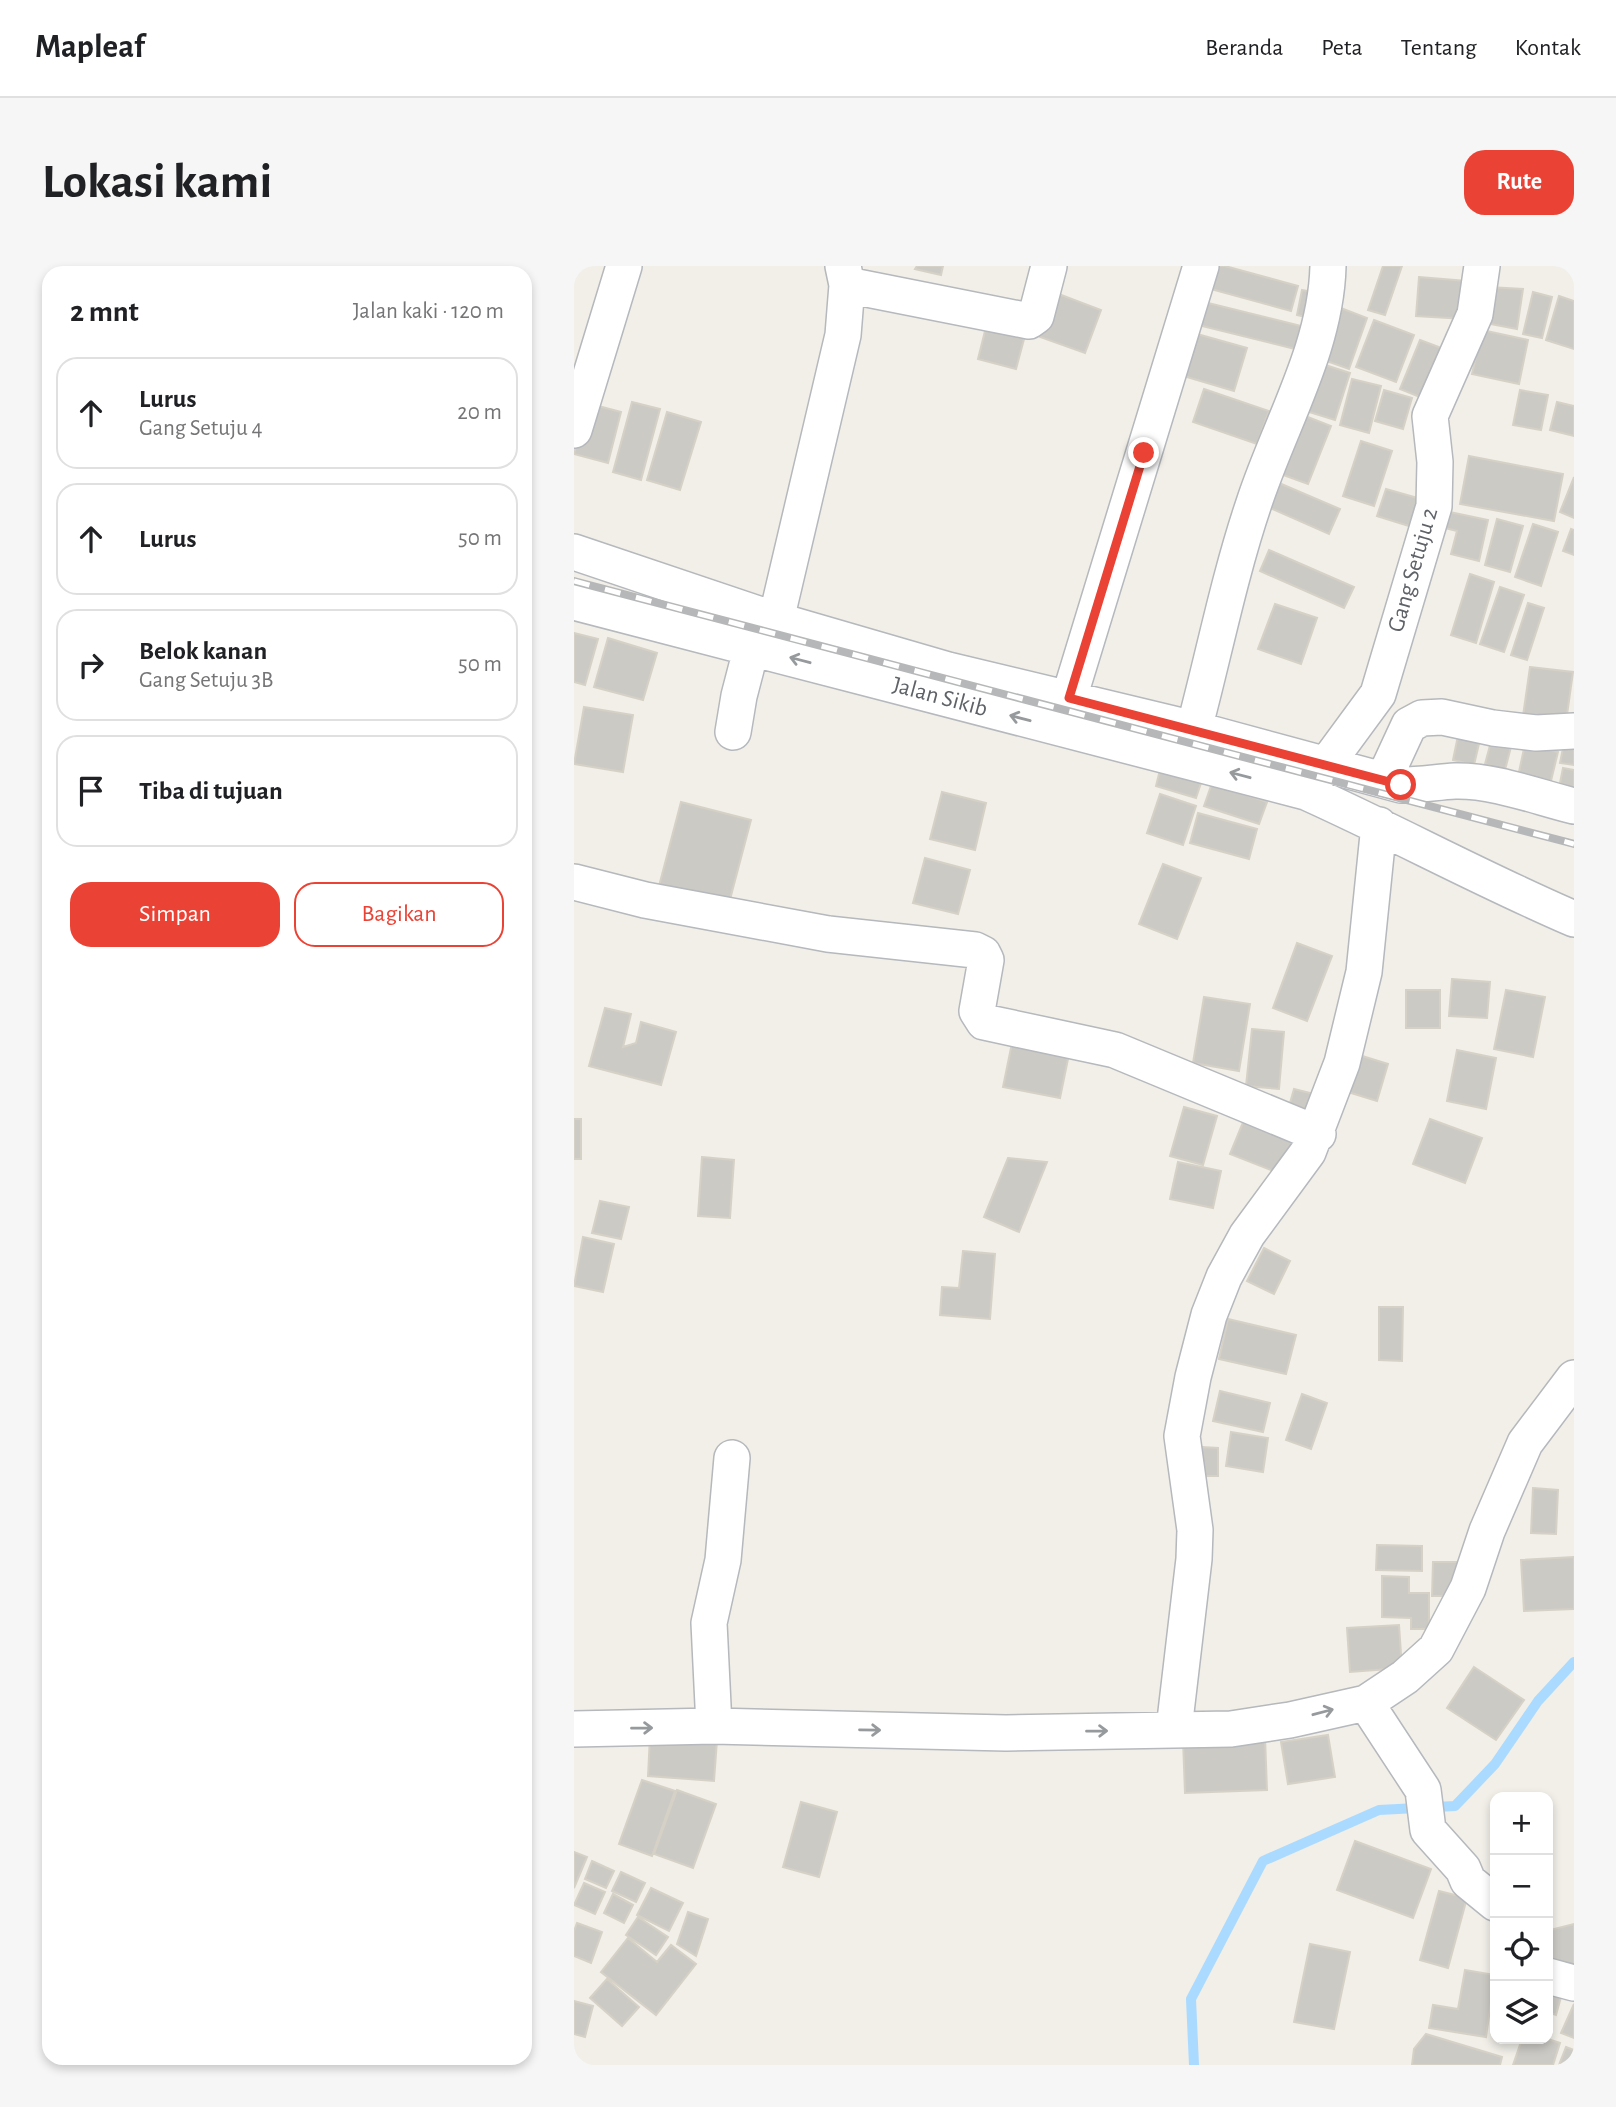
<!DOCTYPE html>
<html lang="id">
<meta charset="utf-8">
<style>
:root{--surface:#fff;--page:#f6f6f6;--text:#202124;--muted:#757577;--line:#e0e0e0;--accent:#ea4335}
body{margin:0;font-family:"Alegreya Sans",sans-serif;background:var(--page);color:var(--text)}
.controls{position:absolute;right:21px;bottom:21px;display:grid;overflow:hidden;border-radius:14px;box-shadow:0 4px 10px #0003}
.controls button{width:63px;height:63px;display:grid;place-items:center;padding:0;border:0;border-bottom:2px solid var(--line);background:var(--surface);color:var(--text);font:35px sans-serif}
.stop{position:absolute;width:21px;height:21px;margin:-16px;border:5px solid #ea4335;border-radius:50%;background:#fff}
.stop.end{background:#ea4335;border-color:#fff;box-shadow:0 2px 7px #0008}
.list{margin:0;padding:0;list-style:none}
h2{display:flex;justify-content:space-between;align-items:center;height:91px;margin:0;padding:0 28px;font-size:30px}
h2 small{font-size:23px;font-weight:400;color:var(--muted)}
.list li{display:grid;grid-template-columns:46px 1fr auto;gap:21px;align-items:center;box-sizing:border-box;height:112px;margin:0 14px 14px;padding:0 14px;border:2px solid var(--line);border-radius:21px}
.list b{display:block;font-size:26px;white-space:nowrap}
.list p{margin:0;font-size:23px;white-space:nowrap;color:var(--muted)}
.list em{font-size:23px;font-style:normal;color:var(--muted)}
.actions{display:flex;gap:14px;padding:21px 28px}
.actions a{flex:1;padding:16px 0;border:2px solid var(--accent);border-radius:21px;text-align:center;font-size:24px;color:var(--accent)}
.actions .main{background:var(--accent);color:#fff}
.icon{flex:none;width:38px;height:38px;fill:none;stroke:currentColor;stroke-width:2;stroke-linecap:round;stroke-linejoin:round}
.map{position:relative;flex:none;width:1000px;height:1799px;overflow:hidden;border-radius:21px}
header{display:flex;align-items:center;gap:42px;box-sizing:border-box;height:98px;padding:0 35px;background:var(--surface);border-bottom:2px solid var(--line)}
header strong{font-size:33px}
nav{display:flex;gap:38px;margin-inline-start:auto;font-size:24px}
.intro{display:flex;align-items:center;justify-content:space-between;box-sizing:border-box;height:168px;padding:0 42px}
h1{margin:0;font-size:49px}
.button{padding:18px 32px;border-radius:21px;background:var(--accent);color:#fff;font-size:24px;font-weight:700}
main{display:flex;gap:42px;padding:0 42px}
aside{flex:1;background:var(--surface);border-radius:21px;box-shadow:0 4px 10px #0003}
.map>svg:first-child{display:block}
</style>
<header>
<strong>Mapleaf</strong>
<nav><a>Beranda</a><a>Peta</a><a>Tentang</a><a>Kontak</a></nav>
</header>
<div class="intro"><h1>Lokasi kami</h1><a class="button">Rute</a></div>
<main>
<aside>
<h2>2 mnt<small>Jalan kaki · 120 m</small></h2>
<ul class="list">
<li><svg class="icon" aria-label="ahead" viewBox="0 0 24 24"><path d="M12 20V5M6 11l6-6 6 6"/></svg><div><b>Lurus</b><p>Gang Setuju 4</p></div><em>20 m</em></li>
<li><svg class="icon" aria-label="ahead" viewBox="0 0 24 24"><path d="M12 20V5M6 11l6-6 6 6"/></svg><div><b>Lurus</b></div><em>50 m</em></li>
<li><svg class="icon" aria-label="right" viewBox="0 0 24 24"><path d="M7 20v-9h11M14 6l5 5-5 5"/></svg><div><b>Belok kanan</b><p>Gang Setuju 3B</p></div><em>50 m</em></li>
<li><svg class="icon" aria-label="arrive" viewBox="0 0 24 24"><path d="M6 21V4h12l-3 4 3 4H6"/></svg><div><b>Tiba di tujuan</b></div></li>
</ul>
<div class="actions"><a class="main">Simpan</a><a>Bagikan</a></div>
</aside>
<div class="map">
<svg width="1000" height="1799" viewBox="0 0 1000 1799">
<rect width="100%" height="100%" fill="#f1efe8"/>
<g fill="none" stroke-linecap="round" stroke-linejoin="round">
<path stroke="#aadaff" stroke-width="10" d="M620,1799L617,1733L689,1595L805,1544L881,1540L921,1498L964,1435L1000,1396"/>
</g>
<path fill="#cccac5" stroke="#d6d1c6" stroke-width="2" d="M343,0H369L367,9L341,3Z
M632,0H651L724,20L717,45L626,20Z
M809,0H828L811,49L794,44Z
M845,11L892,15L890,53L842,50Z
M914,21L949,23L943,63L911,57Z
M728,24L745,27L740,53L723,49Z
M959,26L978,31L968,72L949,68Z
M482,27L527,44L511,87L466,71Z
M985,30L1000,35V83L972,74Z
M622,34L727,60L721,83L616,57Z
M759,39L793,52L775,103L741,91Z
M414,53L453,62L442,103L404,93Z
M800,54L840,69L822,116L782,101Z
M908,64L954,74L945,118L898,108Z
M616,66L673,82L660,125L603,108Z
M846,74L873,84L853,134L826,123Z
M745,97L776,107L761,154L729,144Z
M778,113L807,120L795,167L766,159Z
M630,123L695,145L683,178L619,156Z
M810,124L838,132L829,163L801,155Z
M946,124L974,129L967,164L939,159Z
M58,136L86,143L67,214L39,206Z
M983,136L1000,140V170L976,164Z
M13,137L47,146L34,197L0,188Z
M93,146L127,156L106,224L73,214Z
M721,146L757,160L734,218L698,205Z
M787,175L818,185L800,240L769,230Z
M895,190L989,208L980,255L886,238Z
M1000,211V252L986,246Z
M698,214L766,243L755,268L687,238Z
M812,223L847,233L838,261L803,250Z
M871,245L914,254L905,295L877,288L883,265L867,261Z
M923,253L949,260L936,306L911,299Z
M959,258L984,266L967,320L941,311Z
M997,263L1000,264V289L989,285Z
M695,284L780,321L770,342L686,305Z
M896,308L920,316L902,377L877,369Z
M926,321L950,329L930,386L906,378Z
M954,337L970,342L953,394L937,389Z
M701,338L743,352L727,398L684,383Z
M0,367L24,373L11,419L0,416Z
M34,372L83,387L69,434L20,421Z
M956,401L999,406L992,456L949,450Z
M10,441L59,449L49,506L0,498Z
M885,465L907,469L900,499L879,494Z
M918,472L938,477L931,504L911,498Z
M990,477L1000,479V499L986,497Z
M951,478L984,486L975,523L943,515Z
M587,500L629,511L622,532L582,520Z
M989,502L1000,504V530L984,527Z
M638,517L693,536L685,558L630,540Z
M368,526L412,537L401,584L356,573Z
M586,528L622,540L609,579L573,567Z
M107,536L177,554L154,641L84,624Z
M624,547L683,563L675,593L616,577Z
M351,592L396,604L384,648L339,637Z
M589,598L627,612L603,673L565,658Z
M723,677L758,690L733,755L699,742Z
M878,713L916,716L913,752L875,750Z
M832,724H866V762H832Z
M932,724L971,731L959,791L920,783Z
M630,731L676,738L665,805L619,797Z
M31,742L57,748L49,781L62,777L67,756L102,766L87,819L15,800Z
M678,763L710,766L705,823L672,820Z
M438,777L495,788L486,832L429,821Z
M883,784L922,792L912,843L873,835Z
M785,789L814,798L803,835L774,826Z
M720,823L748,830L743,852L714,844Z
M610,841L643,850L629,899L596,890Z
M672,849L728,871L712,910L656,888Z
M0,853H7V893H0Z
M856,853L908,872L891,917L839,898Z
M128,891L160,894L156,952L124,950Z
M434,892L473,896L445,966L410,951Z
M604,896L647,905L639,942L596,933Z
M26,935L55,941L47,973L18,967Z
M9,971L40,978L29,1026L0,1020Z
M690,982L716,995L700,1028L673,1015Z
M389,985L421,988L416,1053L366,1049L368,1021L385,1022Z
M805,1041H829L828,1095L805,1094Z
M654,1053L722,1069L712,1108L645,1093Z
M646,1125L696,1137L689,1166L639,1155Z
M728,1128L753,1137L737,1183L712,1174Z
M657,1166L694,1172L689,1206L652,1200Z
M628,1181L644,1182V1210H627Z
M959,1222L984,1224L982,1268L957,1267Z
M803,1279L848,1280V1305L802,1304Z
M1000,1291V1343L950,1345L947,1294Z
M859,1296H887V1330H858Z
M808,1310L835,1311V1327H855V1363H837V1352L808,1351Z
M825,1359L828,1402L776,1406L773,1362Z
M900,1401L950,1434L922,1474L873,1442Z
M754,1469L761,1511L714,1518L707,1476Z
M76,1470L143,1474L140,1515L74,1510Z
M691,1471L693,1524L611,1527L609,1474Z
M68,1514L101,1525L78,1590L45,1578Z
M103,1524L142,1538L119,1602L80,1588Z
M227,1536L263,1546L245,1611L209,1601Z
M781,1575L857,1603L839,1652L763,1624Z
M0,1586L13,1591L0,1622Z
M18,1595L40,1605L32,1622L11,1613Z
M47,1606L71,1617L62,1636L38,1625Z
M10,1617L31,1626L21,1648L0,1639Z
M77,1622L109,1637L95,1665L63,1649Z
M865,1625L893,1632L874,1702L846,1694Z
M39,1628L59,1639L50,1657L30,1647Z
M114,1646L134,1653L122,1690L103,1678Z
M64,1651L94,1671L82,1689L52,1669Z
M3,1657L28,1666L17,1697L0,1690V1665Z
M1000,1658V1706L974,1697L976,1664Z
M54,1672L83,1696L97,1679L122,1698L82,1749L27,1706Z
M736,1678L776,1686L760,1763L720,1756Z
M891,1704L921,1709L912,1771L855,1762L859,1739L884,1743Z
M33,1713L65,1741L48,1760L16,1732Z
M974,1726L987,1731L982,1749L974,1746Z
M0,1735L19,1740L11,1771L0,1768Z
M1000,1738V1772L987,1767Z
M852,1768L928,1791L926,1799H838L840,1783Z
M948,1773H974L986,1777L979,1799H939Z
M992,1781L1000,1784V1799H985Z"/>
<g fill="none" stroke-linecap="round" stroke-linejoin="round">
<g stroke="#b5b8bc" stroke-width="38">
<path id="minor" d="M908,0L901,48L856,150L861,196L860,240L804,428L732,526C823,567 909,614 1000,653
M273,19L455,55L462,50L475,0
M0,164L50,0
M0,286L202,354L374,404L620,463L827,519C846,519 863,516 881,515C920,514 963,531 1000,540
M0,336L732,526
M202,354L269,69L273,19L269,0
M495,432L627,0
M620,463C640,388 655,311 680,237C705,160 752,83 754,0
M159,466L165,430L178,380
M810,513L835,459L848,452L868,451L919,462L962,467L1000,465
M0,616L71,634L254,668L401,684L409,688L412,694L403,745L410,756L541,784L744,868
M792,1437L849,1524L854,1564L889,1603L894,1615L921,1637
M140,1460L135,1357L149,1294L158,1192
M0,1463L140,1460L432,1467L657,1463L716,1454L792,1437L831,1411L862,1383L894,1322L913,1265L951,1177L1000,1112
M600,1463L620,1293L621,1264L608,1170L619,1111L635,1049L650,1011L673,969L734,886L768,797L790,706L805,559
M974,1710L1000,1717"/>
</g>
<use href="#minor" stroke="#fff" stroke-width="35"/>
<g stroke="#b6b7b8" stroke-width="8">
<path id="rail" d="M0,315L1000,578"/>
</g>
<use href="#rail" stroke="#fff" stroke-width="5" stroke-dasharray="16" stroke-linecap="butt"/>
</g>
<defs><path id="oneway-shaft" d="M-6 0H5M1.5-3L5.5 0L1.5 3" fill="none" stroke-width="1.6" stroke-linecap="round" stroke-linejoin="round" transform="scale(1.75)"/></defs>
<g stroke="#979a9d">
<use href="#oneway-shaft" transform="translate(226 394) rotate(-165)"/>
<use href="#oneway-shaft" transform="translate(446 452) rotate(-165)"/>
<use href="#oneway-shaft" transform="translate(666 509) rotate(-165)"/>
<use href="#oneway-shaft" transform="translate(749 1446) rotate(-15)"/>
<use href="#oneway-shaft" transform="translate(68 1462) rotate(-1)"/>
<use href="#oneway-shaft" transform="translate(296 1464) rotate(1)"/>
<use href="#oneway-shaft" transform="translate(523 1465) rotate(-1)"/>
</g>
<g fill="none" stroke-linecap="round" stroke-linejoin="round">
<path stroke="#ea4335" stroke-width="9" d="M570,187L495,432L827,519"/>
</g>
<g text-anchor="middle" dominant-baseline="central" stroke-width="6" stroke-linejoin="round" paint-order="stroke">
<g font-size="24" fill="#5f6368" stroke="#fff">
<text transform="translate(839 304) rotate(-74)">Gang Setuju 2</text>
<text transform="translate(366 431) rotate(15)">Jalan Sikib</text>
</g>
</g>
</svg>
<div class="controls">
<button>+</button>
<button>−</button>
<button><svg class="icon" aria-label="locate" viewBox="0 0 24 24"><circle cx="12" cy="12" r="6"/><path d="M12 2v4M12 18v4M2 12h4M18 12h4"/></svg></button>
<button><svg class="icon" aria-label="layers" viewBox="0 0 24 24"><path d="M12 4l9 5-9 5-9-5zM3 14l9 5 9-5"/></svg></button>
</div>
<div class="stop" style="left:827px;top:519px"></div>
<div class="stop end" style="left:570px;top:187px"></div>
</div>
</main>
